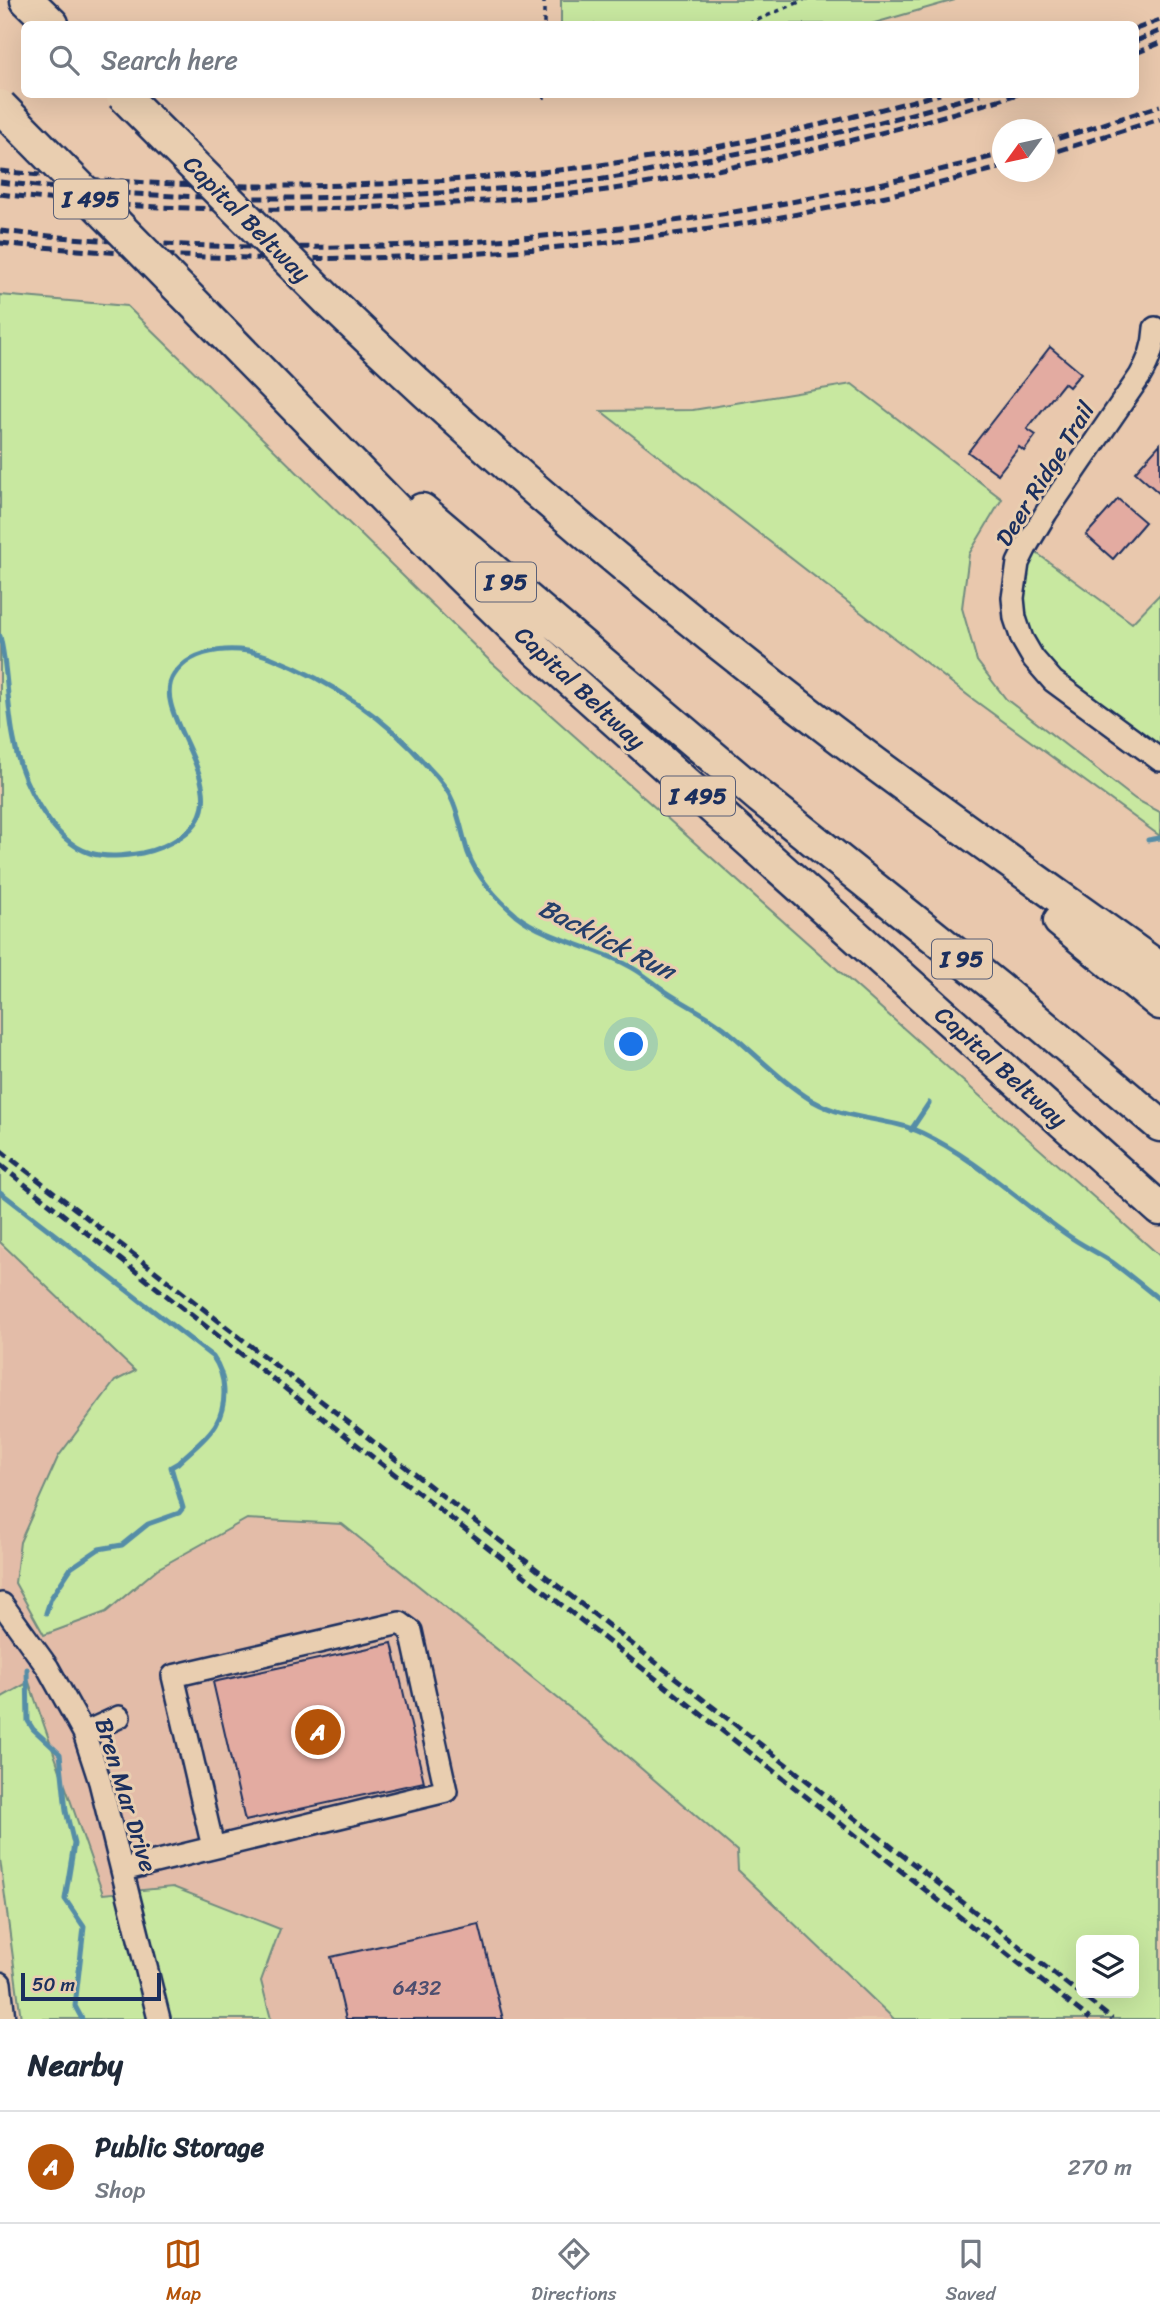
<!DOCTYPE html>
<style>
:root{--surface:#fff;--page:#f2f2f3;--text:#1f2937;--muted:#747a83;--line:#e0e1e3;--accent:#b45309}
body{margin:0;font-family:Sriracha,sans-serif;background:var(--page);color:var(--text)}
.controls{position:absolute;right:21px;bottom:21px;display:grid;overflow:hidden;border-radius:10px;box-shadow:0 7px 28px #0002}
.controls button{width:63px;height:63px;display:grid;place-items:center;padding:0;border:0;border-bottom:2px solid var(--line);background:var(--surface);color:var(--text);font:35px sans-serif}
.compass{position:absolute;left:992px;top:119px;width:63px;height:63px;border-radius:50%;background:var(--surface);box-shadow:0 7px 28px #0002;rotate:237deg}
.scale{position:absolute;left:21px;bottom:18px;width:140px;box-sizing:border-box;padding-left:7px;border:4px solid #1b2f5e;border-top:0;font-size:19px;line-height:24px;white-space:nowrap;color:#1b2f5e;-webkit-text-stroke:5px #e9ceb0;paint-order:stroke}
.you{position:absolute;left:632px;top:1045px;width:24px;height:24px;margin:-18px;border:5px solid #fff;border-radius:50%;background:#1a73e8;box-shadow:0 0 0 10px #1a73e833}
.badge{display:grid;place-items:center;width:46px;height:46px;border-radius:50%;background:var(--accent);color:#fff;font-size:23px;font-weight:700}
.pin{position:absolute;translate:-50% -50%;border:4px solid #fff;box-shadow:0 2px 7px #0006}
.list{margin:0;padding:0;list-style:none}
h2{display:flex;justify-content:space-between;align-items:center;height:91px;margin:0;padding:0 28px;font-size:30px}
h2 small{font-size:23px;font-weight:400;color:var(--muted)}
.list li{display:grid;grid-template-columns:46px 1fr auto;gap:21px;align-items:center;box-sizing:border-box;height:112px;padding:0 28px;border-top:2px solid var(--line)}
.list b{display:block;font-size:26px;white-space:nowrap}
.list p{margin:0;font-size:23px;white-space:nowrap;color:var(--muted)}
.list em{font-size:23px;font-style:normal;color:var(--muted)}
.icon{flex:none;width:38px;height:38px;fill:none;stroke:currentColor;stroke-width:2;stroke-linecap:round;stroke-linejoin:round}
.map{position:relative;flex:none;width:1160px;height:2019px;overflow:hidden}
.search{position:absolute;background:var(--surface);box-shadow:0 7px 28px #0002;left:21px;right:21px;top:21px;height:77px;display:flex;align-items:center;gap:18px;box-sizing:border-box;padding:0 24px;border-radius:10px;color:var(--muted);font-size:26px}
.sheet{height:203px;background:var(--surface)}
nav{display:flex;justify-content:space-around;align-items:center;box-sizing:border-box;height:98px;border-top:2px solid var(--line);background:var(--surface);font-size:19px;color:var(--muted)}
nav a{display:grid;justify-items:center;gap:4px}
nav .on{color:var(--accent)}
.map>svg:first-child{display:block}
</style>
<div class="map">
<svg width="1160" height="2019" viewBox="0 0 1160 2019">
<rect width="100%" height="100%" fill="#e9c8ad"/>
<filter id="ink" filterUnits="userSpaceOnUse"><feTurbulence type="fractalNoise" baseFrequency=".0143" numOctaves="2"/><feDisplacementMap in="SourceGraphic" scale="14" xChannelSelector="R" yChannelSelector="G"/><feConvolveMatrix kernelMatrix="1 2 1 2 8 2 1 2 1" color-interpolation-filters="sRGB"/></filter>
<g filter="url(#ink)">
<path fill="#e3bca8" d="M0,1246L596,1713L982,2019H32L0,1776Z"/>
<path fill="#c8e8a0" stroke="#728c7f" stroke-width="2" fill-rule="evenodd" d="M561,0H955L871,24H561Z
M0,295L127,306L489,660L1160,1256V2019H894L738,1870L737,1851L586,1721L342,1524L247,1519L157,1569L106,1612L44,1635L15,1583L20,1542L58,1457L115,1381L135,1371L0,1242ZM1081,1940H1134V1993H1081Z
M852,384L1002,499L969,554L962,608L977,661L1006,699L1135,799L1160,812V836L970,697L601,411L693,410Z
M1023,543L1132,623L1160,594V763L1019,648Z
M29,1682L103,1894L173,1887L280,1929L261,1981L271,2019H21L0,1859V1698Z"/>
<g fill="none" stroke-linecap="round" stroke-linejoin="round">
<path stroke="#558da7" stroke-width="5" d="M0,636C8,670 7,706 14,740C20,779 50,840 90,853C107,858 124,856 142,853C156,850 170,844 182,836C245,794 147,714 174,675C194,645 240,646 270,657C331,681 386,718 428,767C438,777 448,789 453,802C460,819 463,837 468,853C476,876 498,900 516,915C549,941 599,947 636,970C646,976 655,984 665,991C684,1004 706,1014 724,1028C754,1052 780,1081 813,1101C848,1121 888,1117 922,1133C975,1158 1019,1201 1066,1234C1081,1245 1097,1252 1112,1262C1128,1274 1144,1287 1160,1300
M1148,840L1160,838
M911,1130L929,1103
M0,1192L213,1357C226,1375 228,1403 216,1424C207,1439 190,1451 178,1463L171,1467L183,1508L179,1513L148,1524L122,1545L99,1549L71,1568L51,1598L46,1613
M27,1669L28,1721L33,1729L60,1754L66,1811L74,1844L65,1899L84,1927L75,2006L82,2019"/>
</g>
<path fill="#e3aba1" stroke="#1b2f5e" stroke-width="2" d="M1050,347L1081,373L1069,387L1064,383L1027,429L1036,435L1024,451L1019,447L998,474L968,452Z
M1160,444V494L1135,472Z
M1118,499L1145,522L1113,559L1086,535Z
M392,1643L424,1782L245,1821L213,1682Z
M479,1924L503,2019H346L331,1957Z"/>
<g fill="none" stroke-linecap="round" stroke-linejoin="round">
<g stroke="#1b2f5e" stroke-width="26">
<path id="minor" d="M1155,328C1154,347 1149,360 1140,376L1046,513L1027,545L1018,563L1013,598L1015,618L1022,639L1033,658L1053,681L1160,760
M2,1604L48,1668L84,1733L100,1782L159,2019
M84,1733L119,1717
M122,1870L446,1791L411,1631L400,1623L173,1676L213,1847
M0,1983L4,2019"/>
</g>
<g stroke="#1b2f5e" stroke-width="37">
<path id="highway" d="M27,0L52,24
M183,292L459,574L538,651L1160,1209
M329,301C487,453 655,596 830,730C938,812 1050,890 1160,969
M422,510L760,797L998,988L1160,1125
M1060,921L1160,1003"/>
</g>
<path stroke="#1b2f5e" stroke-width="3.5" stroke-dasharray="5 5" stroke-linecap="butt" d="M544,24V0
M748,24L804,0
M544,99V94"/>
<use href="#minor" stroke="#e9ceb0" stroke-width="21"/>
<use href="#highway" stroke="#e9ceb0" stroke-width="32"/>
<path stroke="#1b2f5e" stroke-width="5" stroke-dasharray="10 5" stroke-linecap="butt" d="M1136,29L1160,20
M1136,41L1160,31
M1136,53L1160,43
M1044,143L1160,106
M1044,155L1160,119
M0,171C229,196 460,190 687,152C772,138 856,116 940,94
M0,182C151,200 303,202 455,192C511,188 568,185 624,176C652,172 679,164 707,159C799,143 890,122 980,94
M0,194C150,212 303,213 454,203C512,199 570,196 627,187C759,164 889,134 1018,94
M0,231C336,268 676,242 1002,154
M0,243C336,277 676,257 1002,167
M0,1150L1112,2019
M0,1165L1090,2019"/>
<g stroke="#1b2f5e" stroke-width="37" stroke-linecap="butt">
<path id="highway-bridge" d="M122,94L329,301
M0,106L183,292"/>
</g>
<use href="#highway-bridge" stroke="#e9ceb0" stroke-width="32"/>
</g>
</g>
<g text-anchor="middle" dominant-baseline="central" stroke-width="6" stroke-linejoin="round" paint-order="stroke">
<g font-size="21" fill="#4d4e6f">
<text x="417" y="1988">6432</text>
</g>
<g fill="#e9ceb0" stroke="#595f77" stroke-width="2">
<rect x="54" y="179.5" width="74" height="39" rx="5"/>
<rect x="476" y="562.5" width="60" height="39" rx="5"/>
<rect x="661" y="776.5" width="74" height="39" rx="5"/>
<rect x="932" y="939.5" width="60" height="39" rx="5"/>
</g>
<g font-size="23" font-weight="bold" fill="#1b2f5e">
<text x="91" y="199">I 495</text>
<text x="506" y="582">I 95</text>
<text x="698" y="796">I 495</text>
<text x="962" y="959">I 95</text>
</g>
<g font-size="24" fill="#1b2f5e" stroke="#e9ceb0">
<text transform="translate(247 219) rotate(45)">Capital Beltway</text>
<text transform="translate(1045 474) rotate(-58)">Deer Ridge Trail</text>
<text transform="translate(580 688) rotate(43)">Capital Beltway</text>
<text transform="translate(1001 1067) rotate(42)">Capital Beltway</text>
<text transform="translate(126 1795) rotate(73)">Bren Mar Drive</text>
</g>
<g font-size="26" font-style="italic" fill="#253f6a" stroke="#e9ceb0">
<text transform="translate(607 939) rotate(27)">Backlick Run</text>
</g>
</g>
</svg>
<div class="controls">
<button><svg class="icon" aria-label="layers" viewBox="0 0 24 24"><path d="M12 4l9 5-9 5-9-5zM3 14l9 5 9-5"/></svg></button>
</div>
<svg class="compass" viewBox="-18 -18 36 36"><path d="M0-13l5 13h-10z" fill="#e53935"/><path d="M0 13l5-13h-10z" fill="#747a83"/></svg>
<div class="scale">50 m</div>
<div class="you"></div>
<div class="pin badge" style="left:318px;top:1732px">A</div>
<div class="search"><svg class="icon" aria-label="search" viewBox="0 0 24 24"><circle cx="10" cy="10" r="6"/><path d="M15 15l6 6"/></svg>Search here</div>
</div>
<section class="sheet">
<h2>Nearby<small></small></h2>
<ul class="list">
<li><span class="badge">A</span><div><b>Public Storage</b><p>Shop</p></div><em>270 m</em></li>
</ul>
</section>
<nav>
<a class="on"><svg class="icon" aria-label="map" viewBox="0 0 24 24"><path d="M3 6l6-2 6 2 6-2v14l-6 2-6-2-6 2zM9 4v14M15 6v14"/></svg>Map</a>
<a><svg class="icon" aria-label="directions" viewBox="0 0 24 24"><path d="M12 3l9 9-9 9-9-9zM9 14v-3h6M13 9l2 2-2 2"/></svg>Directions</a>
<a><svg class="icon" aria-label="saved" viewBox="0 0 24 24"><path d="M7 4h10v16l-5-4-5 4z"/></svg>Saved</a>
</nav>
